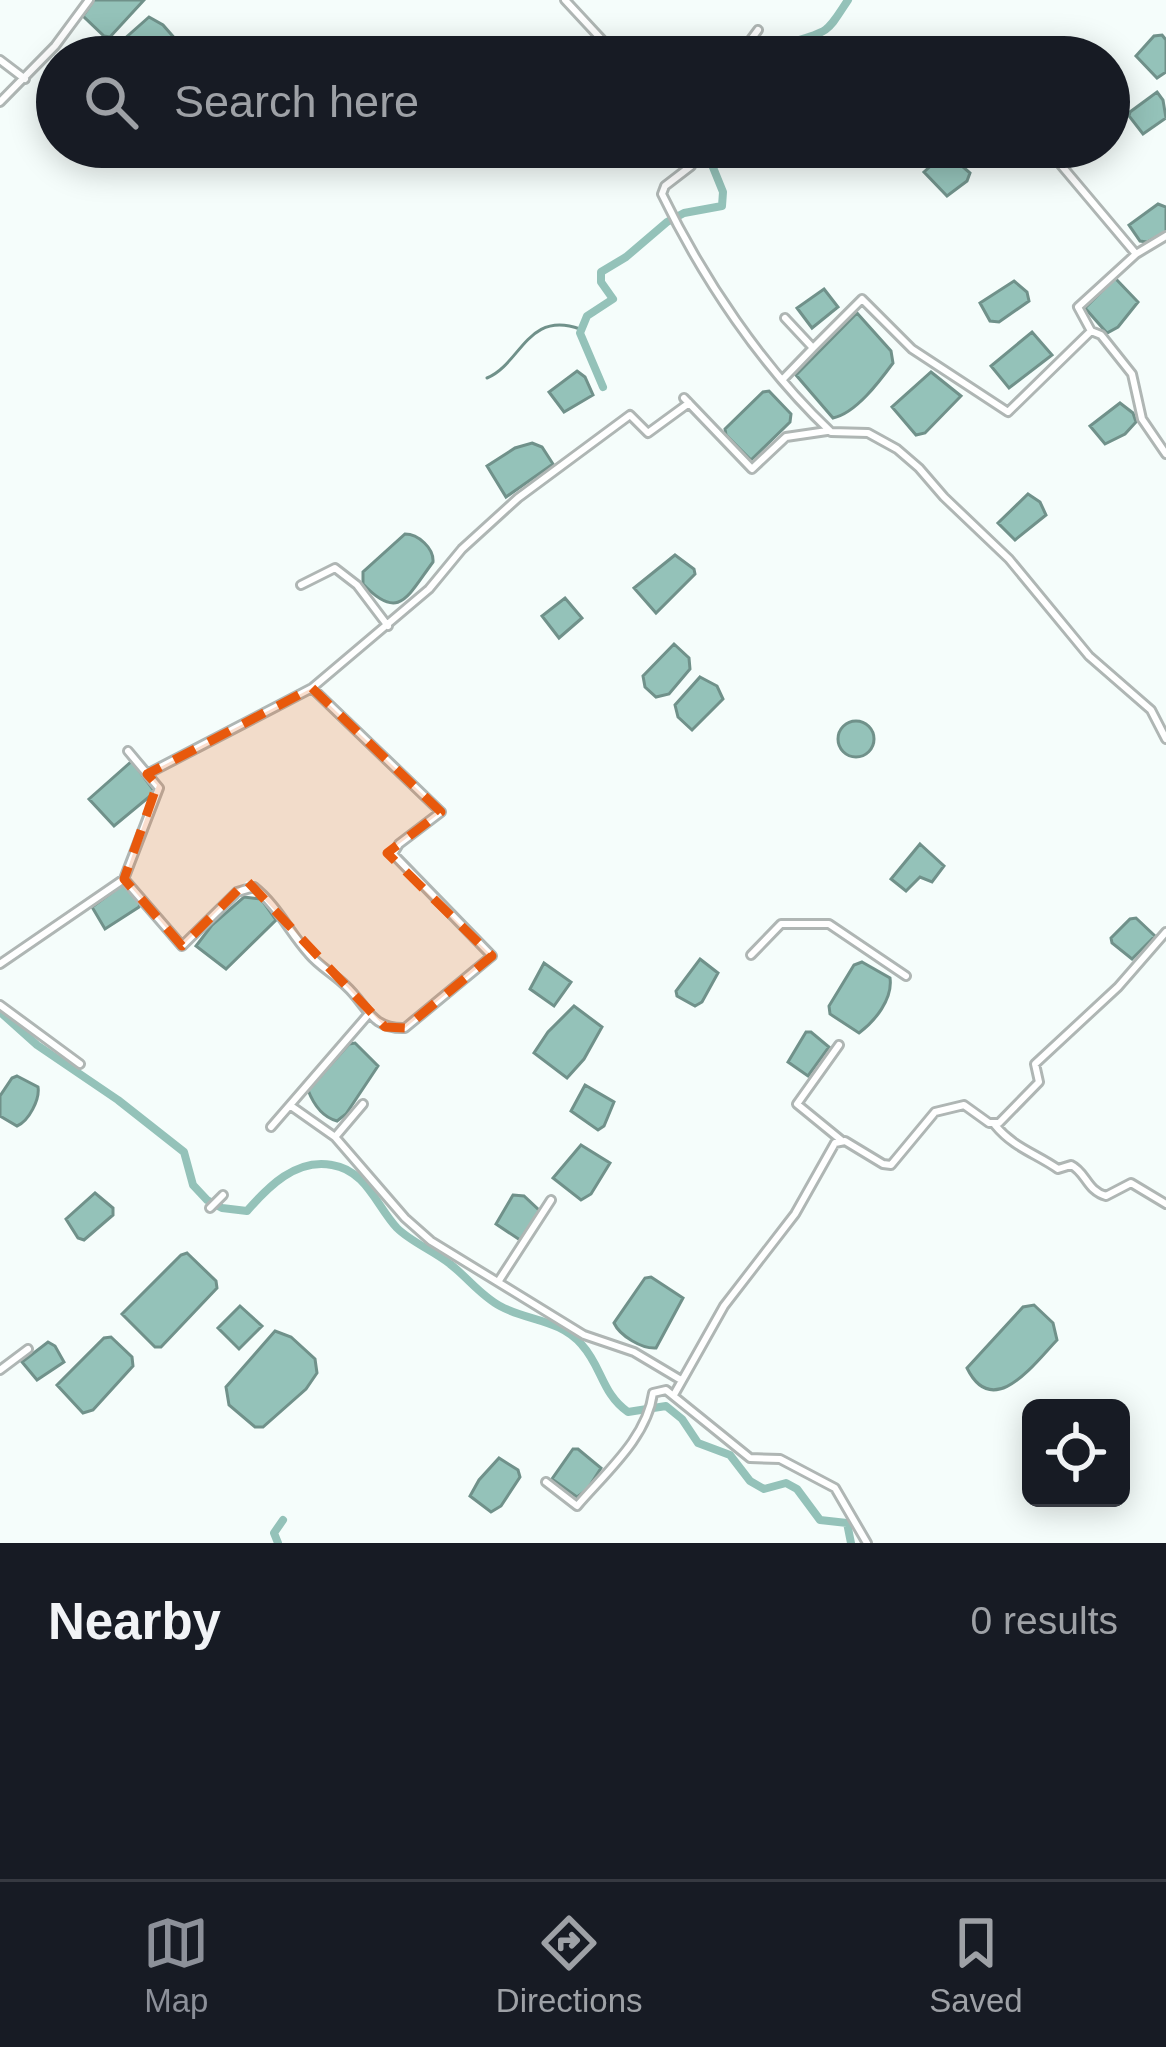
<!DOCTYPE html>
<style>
:root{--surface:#171b24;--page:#242831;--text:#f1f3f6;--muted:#9ea1a6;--line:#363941;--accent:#8c9099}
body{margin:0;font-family:Helvetica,sans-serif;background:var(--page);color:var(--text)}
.controls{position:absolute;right:36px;bottom:36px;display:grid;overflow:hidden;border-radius:18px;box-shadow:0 6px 30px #0003}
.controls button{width:108px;height:108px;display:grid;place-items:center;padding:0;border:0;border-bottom:3px solid var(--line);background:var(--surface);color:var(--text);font:60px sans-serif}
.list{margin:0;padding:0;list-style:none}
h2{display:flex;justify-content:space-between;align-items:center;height:156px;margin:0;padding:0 48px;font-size:51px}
h2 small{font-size:39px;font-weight:400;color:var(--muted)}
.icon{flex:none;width:66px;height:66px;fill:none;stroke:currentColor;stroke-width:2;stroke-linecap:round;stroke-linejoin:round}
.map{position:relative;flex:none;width:1166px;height:1543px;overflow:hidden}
.search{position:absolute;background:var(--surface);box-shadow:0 6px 30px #0003;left:36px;right:36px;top:36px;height:132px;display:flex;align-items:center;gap:30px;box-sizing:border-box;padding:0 42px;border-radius:66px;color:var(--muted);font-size:45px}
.sheet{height:336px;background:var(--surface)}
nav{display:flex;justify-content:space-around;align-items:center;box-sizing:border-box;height:168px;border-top:3px solid var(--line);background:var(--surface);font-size:33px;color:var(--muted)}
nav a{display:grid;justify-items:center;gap:6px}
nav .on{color:var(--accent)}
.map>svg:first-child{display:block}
</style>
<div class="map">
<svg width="1166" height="1543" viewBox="0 0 1166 1543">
<rect width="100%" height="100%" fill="#f5fdfb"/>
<path fill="#94c2b9" stroke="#70918a" stroke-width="3" d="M94,0H144L110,37L104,36L83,16Z
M149,17L163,25L191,57H104Z
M1162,35L1166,40V72L1157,78L1136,56L1154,36Z
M1157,92L1163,100L1166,118L1143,134L1129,116L1130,112Z
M946,152L970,173L967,181L947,196L924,172Z
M1158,204L1166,207V232L1147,242L1140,241L1129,225Z
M1115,278L1138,302L1118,327L1107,333L1085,308Z
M1014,281L1027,292L1029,301L999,322L990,321L980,303Z
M824,289L838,307L812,328L797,308Z
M857,313L891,351L893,363C879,382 856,413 833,418L796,375Z
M1032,332L1052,355L1009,388L991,366Z
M577,371L585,377L593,395L564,412L549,392Z
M931,372L961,396L925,433L916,435L892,407Z
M769,391L791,414L790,422L751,460L726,435L725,429L763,392Z
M1120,403L1133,413L1136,422L1125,434L1105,444L1090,426Z
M532,443L542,447L553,464L506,497L487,466L515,448Z
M1028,494L1040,502L1046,515L1015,540L998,523Z
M405,534C418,534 434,548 433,562C407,597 399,622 363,584V572Z
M675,555L694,569L695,574L656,613L634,588Z
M565,598L582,618L559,638L542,616Z
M674,644L689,658L690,669L669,694L656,697L645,687L643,676Z
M700,677L717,686L723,699L692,730L678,717L675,705Z
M838 739a18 18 0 1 1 36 0a18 18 0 1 1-36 0Z
M132,761L155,792L114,826L89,799Z
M920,844L944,866L932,882L920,877L906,891L891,879Z
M123,884L140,903L139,907L105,929L92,907Z
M244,897L261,899L276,920L226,969L196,946L212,925Z
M1136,918L1155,936L1132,959L1112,943L1111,938L1130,919Z
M700,959L718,973L702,1002L695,1006L677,996L676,991Z
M862,962L890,978C893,999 875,1021 859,1033L830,1014L829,1006L854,965Z
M544,963L571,982L554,1006L530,989Z
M574,1006L602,1027L584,1059L567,1078L534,1053L548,1032Z
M806,1032H811L829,1047L808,1076L788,1062Z
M355,1043L378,1066L346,1114L337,1121C322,1117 313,1103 308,1090L349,1044Z
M17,1076L38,1087C40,1099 29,1121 17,1126L0,1116V1096L12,1078Z
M585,1085L614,1102L604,1126L598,1130L571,1111Z
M581,1145L610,1163L591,1194L581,1200L553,1178Z
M95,1193L113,1208V1215L84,1240L78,1238L66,1219Z
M513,1195L524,1196L540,1211L520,1240L496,1224Z
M187,1253L216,1281L217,1288L161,1347H155L122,1314L181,1255Z
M651,1277L683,1298L656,1348C642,1349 620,1336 614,1323L645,1278Z
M1034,1305L1053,1323L1057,1340C1034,1364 993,1421 967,1368L1023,1307Z
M240,1306L262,1326L239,1349L218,1328Z
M275,1331L291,1337L315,1359L317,1373L306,1389L263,1427H255L229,1405L226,1387Z
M111,1337L132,1357L133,1366L93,1410L83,1413L57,1385L104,1338Z
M48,1342L55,1346L64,1362L37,1380L22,1362Z
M573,1449H578L601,1468L587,1490L577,1497L552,1479Z
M499,1458L518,1470L520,1477L501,1506L491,1512L470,1496L479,1480Z"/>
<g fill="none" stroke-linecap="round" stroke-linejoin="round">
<path stroke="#70918a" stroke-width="3" d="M487,378C521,364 527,310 580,329"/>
<path stroke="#94c2b9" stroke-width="8" d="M788,57L795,41C831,31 828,30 848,0
M603,387L580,333L587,316L613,299L601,282V272L626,257L667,222L684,213L722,206L723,192L708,155L738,159L753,147
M0,1012L37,1045L118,1100L184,1152L193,1185L207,1200L222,1208L247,1211C268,1187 296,1158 332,1165C366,1170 377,1207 397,1228C411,1242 434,1251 450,1264C467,1277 481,1296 500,1306C527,1321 560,1319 582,1345C602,1367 602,1394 628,1412L666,1406L682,1419L698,1443L730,1455L750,1481L764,1489L786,1483L797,1489L820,1520L847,1523L851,1543
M278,1543L274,1533L283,1520"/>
<g stroke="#afb6b4" stroke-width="12">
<path id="minor" d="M565,0L618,57
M738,57L758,30
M0,60L25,79
M0,102L55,46L89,0
M693,147L691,166L665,186L662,194C703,279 762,367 831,432L868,433L897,449L919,468L944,497L1009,559L1089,656L1151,710L1166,739
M1061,165L1136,254
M1091,331L1101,335L1132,374L1142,419L1166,454
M813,348L862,299L912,349L1008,412L1091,331L1078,307L1136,254L1166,236
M784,378L813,348L785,318
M684,398L752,469L786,437L827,431
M301,585L335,568L357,585L388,626
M147,774L312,688L429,589L462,549L518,498L630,415L648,433L689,403
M124,879L159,788L128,751
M751,955L781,924H829L906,976
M0,964L124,879L182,946L237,892L254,887C278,906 289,932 309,954C320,967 334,974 346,986C368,1006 370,1029 405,1028L492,956L393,854L399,844L441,812L312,688
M0,1005L80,1064
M839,1045L797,1104L841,1140
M363,1104L335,1137L405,1218L431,1241L584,1335L634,1352L681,1380
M291,1106L335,1137
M995,1125C1014,1148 1035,1153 1058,1169L1071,1165C1086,1172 1087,1191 1106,1196L1131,1183L1166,1204
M271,1127L367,1016
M210,1208L223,1195
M498,1282L551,1200
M0,1370L28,1349
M675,1393L724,1306L795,1214L835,1143L845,1141L883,1164L891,1165L935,1112L964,1105L989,1123H999L1039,1082L1035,1064L1118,987L1166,932
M546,1482L577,1506C605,1473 647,1438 653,1393L666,1390L750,1458L780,1459L835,1488L867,1543"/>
</g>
<use href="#minor" stroke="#fff" stroke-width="6"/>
</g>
<path fill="#e8590c" fill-opacity="0.2" stroke="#e8590c" stroke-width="9" stroke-dasharray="24 15" stroke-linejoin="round" d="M312,688L441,812L387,853L492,956L405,1028L385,1027L247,881L182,946L124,879L157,785L147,774Z"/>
</svg>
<div class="controls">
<button><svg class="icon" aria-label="locate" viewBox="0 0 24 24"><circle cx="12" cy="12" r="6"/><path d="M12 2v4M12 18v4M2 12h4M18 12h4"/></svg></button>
</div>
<div class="search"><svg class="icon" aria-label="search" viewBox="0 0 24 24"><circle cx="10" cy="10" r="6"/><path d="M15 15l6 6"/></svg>Search here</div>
</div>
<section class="sheet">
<h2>Nearby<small>0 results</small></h2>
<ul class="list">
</ul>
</section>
<nav>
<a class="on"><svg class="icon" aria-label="map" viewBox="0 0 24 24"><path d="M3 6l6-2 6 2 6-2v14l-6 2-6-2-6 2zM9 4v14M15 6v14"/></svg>Map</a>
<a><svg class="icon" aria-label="directions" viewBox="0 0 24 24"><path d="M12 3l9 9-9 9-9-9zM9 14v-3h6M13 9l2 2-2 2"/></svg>Directions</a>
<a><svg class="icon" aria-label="saved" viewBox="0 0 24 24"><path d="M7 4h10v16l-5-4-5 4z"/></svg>Saved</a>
</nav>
